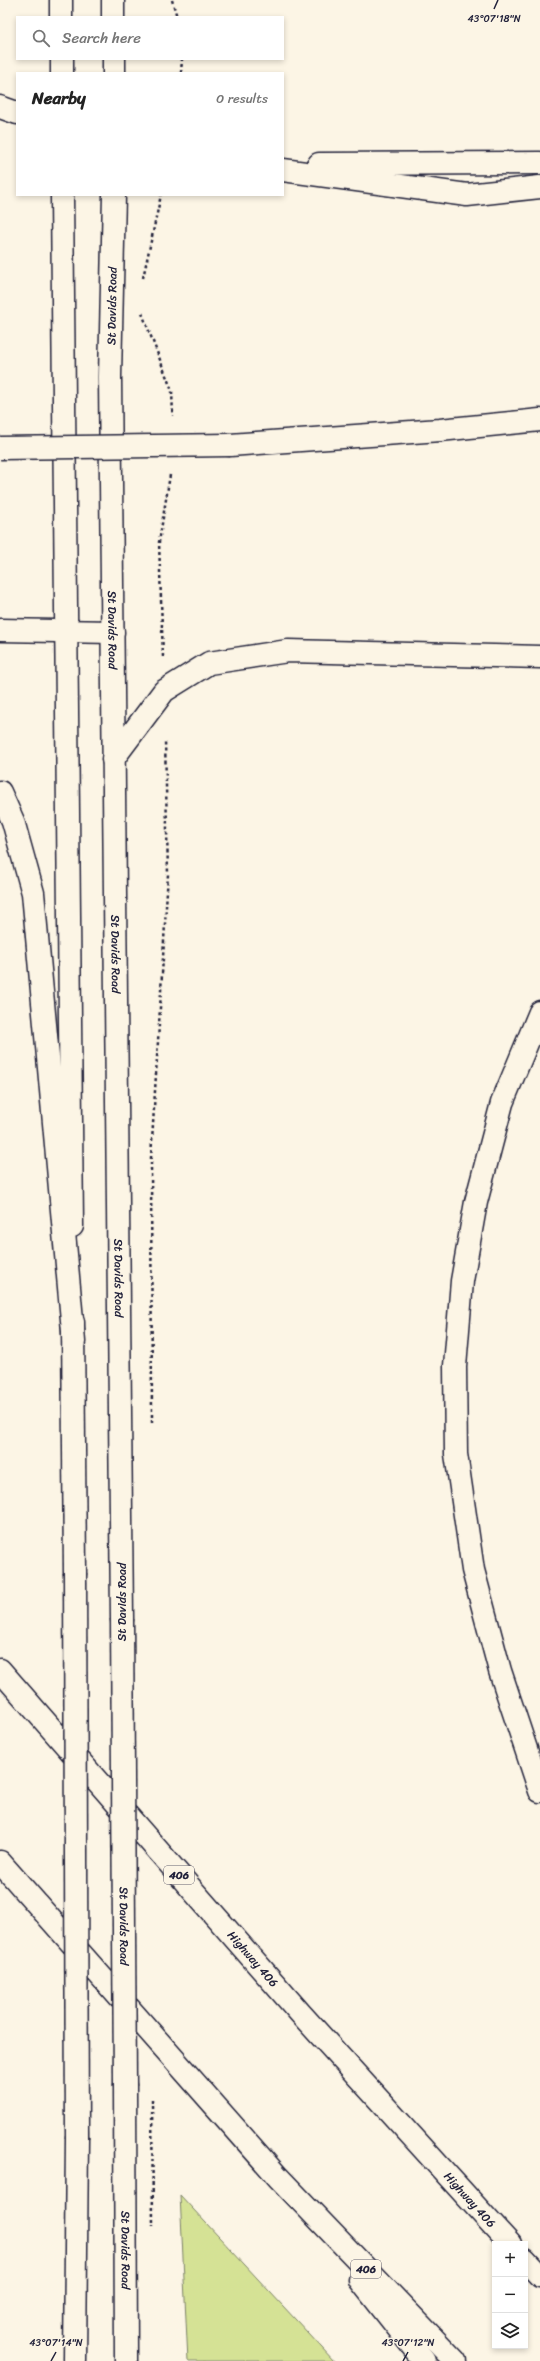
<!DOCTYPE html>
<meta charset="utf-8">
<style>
:root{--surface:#fff;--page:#f6f6f6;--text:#222;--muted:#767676;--line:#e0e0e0}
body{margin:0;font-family:Sriracha,sans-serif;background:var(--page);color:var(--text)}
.controls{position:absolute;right:12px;bottom:12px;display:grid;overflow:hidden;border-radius:0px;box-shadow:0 2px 6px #0003}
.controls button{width:36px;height:36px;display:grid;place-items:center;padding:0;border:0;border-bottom:1px solid var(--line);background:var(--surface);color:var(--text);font:20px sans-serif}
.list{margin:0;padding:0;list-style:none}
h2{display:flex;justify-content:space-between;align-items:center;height:52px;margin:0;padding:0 16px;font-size:17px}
h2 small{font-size:13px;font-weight:400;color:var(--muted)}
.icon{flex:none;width:22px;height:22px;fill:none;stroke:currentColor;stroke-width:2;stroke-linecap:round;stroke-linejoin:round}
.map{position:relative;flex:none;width:540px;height:2361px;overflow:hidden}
.search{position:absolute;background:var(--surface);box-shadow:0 2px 6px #0003;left:16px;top:16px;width:268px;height:44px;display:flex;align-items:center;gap:10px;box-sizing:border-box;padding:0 14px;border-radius:0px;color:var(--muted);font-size:15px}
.panel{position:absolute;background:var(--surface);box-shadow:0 2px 6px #0003;left:16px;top:72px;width:268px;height:124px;border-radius:0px}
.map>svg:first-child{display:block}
</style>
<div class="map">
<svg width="540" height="2361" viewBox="0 0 540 2361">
<rect width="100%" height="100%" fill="#fcf5e5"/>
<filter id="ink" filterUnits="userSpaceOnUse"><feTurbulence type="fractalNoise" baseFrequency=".025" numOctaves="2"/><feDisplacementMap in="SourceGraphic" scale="8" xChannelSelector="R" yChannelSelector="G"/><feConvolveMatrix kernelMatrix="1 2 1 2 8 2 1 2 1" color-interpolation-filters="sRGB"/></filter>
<g filter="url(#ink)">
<path fill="#d5e295" stroke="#7c8268" d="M180,2195L334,2361H188Z"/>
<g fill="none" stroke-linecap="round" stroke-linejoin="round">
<g stroke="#22223b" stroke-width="25">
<g id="major">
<path d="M61,0V17"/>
<path d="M113,0V17"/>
<path d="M62,59V73"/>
<path d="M114,73V59"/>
<path d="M62,195L72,1226"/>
<path id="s1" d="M114,195L110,377L122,1619"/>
<path d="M73,1322L75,1573"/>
<path id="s2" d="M125,2086L126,2361"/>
<path d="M75,2361L77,2138"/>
</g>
</g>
<g stroke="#22223b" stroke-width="25">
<g id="highway">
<path d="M0,107L17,113"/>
<path d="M319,164L540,163"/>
<path d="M283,170L467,195L540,187"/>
<path d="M230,445L440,430L540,420"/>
<path d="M0,630L113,632"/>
<path d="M113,759L164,691L209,663L288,651L540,657"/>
<path d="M0,792L13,821L33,893L74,1342"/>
<path d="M540,1012L502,1103L476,1202L462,1281L455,1366L456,1454L473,1570L500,1671L540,1791"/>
<path id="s3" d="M0,1670L301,2014L510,2244"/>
<path d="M0,1862L278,2177L455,2361"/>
<path d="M525,2260L540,2276"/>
<path d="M360,2280L424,2361"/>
</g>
</g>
<path stroke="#22223b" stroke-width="2.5" stroke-dasharray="3 3" stroke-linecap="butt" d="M172,0L177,17
M181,73L182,59
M143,278L161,195
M142,313L172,391L173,416
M163,657L159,542L170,475
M152,1423L151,1158L168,874L165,740"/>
<use href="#major" stroke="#fcf5e5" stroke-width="22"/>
<use href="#highway" stroke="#fcf5e5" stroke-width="22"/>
<g stroke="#22223b" stroke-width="25" stroke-linecap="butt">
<g id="major-bridge">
<path d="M75,1573L77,2138"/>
<path id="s4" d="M122,1619L125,2086"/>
</g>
</g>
<g stroke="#22223b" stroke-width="25" stroke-linecap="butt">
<path id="highway-bridge" d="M0,448L230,445"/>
</g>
<path stroke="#22223b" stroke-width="2.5" stroke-dasharray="3 3" stroke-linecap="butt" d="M152,2099L153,2226"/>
<use href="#major-bridge" stroke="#fcf5e5" stroke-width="22"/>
<use href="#highway-bridge" stroke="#fcf5e5" stroke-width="22"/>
</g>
</g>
<path fill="none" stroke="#22223b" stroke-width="1.5" d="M494,9L498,0M51,2361L56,2352M403,2361L408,2352"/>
<g text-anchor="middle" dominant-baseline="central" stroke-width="3" stroke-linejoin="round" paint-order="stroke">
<g fill="#fcf5e5" stroke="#63616e" stroke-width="1">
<rect x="164" y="1866" width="30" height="18" rx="3"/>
<rect x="351" y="2260" width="30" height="18" rx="3"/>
</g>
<g font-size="11" font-weight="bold" fill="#22223b">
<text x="179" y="1875">406</text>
<text x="366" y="2269">406</text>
</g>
<g font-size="12" fill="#22223b" stroke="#fcf5e5">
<text transform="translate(112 306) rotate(-89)">St Davids Road</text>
<text stroke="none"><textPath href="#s1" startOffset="435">St Davids Road</textPath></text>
<text stroke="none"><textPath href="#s1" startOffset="759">St Davids Road</textPath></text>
<text stroke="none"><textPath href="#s1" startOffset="1083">St Davids Road</textPath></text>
<text transform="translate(122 1602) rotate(-90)">St Davids Road</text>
<text stroke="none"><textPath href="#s4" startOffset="307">St Davids Road</textPath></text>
<text stroke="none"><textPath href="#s3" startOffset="384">Highway 406</textPath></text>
<text stroke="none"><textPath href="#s3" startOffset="708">Highway 406</textPath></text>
<text stroke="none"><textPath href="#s2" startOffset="164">St Davids Road</textPath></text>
</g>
</g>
<g font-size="10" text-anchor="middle" fill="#22223b" stroke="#fcf5e5" stroke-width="3" stroke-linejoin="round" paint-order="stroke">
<text x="494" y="22">43°07'18"N</text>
<text x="56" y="2346">43°07'14"N</text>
<text x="408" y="2346">43°07'12"N</text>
</g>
</svg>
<div class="controls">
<button>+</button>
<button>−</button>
<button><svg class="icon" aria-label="layers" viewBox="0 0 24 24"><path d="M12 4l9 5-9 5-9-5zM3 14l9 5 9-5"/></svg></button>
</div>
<div class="search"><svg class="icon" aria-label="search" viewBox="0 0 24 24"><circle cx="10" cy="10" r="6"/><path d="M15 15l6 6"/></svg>Search here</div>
<section class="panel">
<h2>Nearby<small>0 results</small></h2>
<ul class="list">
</ul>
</section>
</div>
